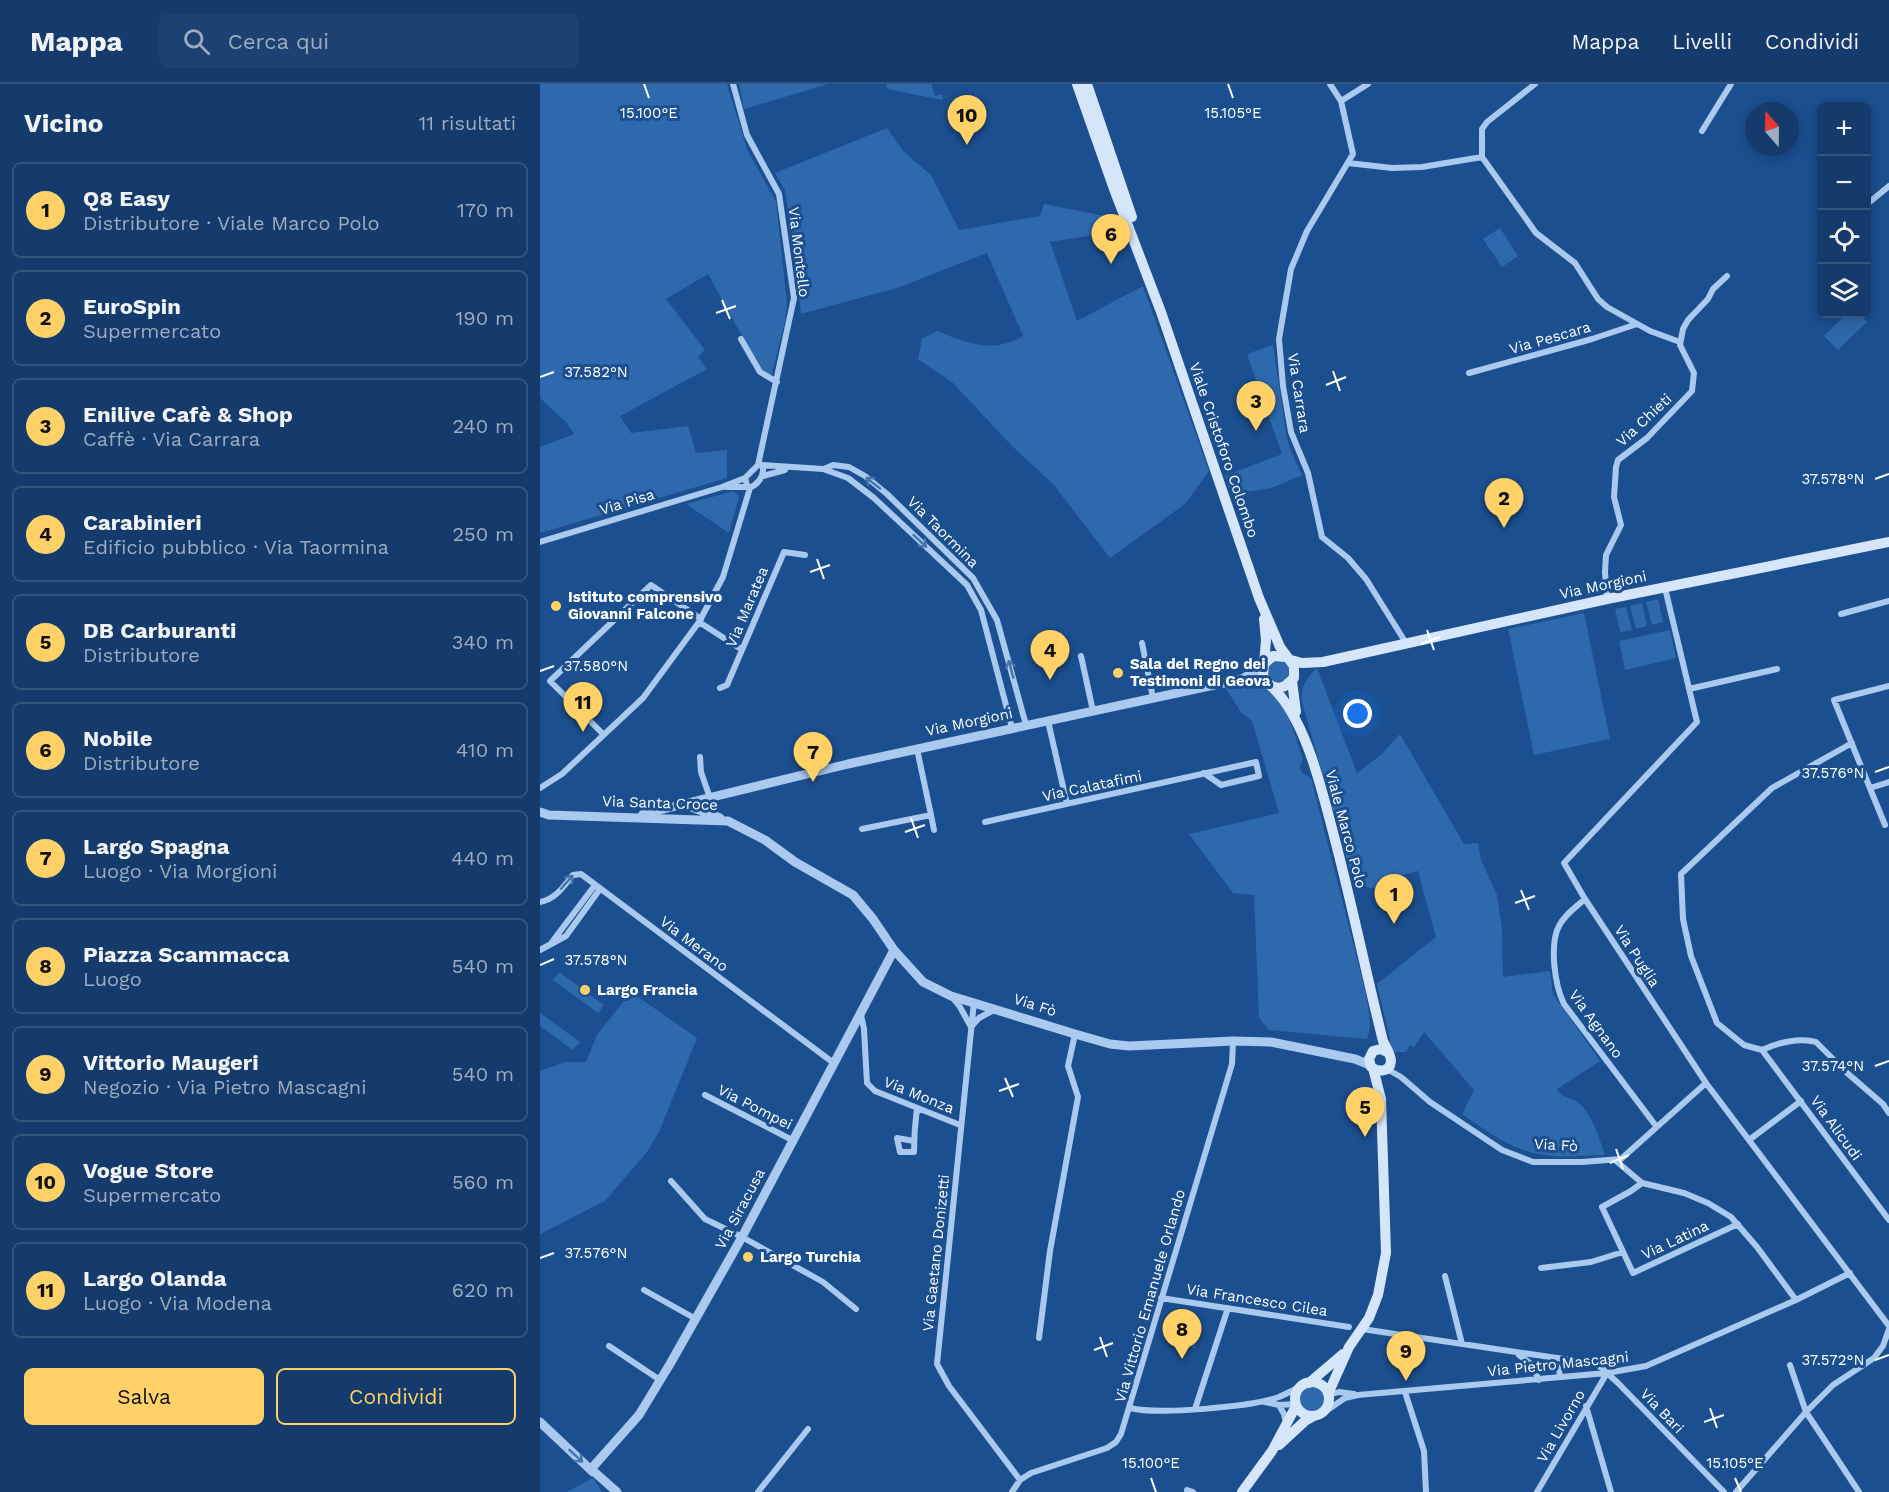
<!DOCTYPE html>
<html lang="it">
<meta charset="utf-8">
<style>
:root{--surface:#143b6b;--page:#1d4271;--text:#f1f3f6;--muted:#9dadc1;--line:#33557e;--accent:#ffd166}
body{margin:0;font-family:"Work Sans",sans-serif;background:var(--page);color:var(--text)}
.controls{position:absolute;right:18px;top:18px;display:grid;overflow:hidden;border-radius:9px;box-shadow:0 3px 15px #0003}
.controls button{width:54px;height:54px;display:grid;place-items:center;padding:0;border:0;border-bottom:2px solid var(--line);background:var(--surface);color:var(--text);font:30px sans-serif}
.compass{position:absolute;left:1205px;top:18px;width:54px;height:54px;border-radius:50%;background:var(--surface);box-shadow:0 3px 15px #0003;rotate:340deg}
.you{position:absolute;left:818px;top:630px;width:21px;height:21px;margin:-15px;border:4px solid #fff;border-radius:50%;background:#1a73e8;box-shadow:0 0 0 9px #1a73e833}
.badge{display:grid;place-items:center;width:39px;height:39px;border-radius:50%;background:var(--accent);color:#111;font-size:20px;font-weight:700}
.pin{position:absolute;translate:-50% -50px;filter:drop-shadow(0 2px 3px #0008)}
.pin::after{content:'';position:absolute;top:32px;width:21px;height:18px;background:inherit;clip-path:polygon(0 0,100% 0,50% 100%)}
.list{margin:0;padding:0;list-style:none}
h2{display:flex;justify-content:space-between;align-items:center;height:78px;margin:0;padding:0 24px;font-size:26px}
h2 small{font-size:20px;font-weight:400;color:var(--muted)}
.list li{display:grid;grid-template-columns:39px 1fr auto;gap:18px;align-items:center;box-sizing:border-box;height:96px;margin:0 12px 12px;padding:0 12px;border:2px solid var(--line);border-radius:9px}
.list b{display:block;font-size:22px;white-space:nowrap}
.list p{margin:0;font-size:20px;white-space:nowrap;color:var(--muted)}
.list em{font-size:20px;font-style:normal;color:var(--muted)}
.actions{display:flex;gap:12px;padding:18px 24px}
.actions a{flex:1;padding:14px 0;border:2px solid var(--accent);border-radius:9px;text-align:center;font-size:21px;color:var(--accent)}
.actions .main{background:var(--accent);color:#111}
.icon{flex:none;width:33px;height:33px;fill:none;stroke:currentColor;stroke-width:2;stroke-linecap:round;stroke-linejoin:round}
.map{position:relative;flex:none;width:1349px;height:1408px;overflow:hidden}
header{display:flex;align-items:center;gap:36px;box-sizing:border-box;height:84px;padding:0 30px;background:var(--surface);border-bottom:2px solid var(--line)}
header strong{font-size:28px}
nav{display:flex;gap:33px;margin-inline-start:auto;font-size:21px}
.search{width:420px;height:54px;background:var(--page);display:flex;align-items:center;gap:15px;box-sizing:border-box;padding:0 21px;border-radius:9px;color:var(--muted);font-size:22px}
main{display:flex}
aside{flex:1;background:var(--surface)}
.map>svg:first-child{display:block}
</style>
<header>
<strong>Mappa</strong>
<div class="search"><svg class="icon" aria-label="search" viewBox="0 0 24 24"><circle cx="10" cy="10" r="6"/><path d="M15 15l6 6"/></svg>Cerca qui</div>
<nav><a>Mappa</a><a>Livelli</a><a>Condividi</a></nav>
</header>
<main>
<aside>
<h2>Vicino<small>11 risultati</small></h2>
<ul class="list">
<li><span class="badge">1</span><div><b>Q8 Easy</b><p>Distributore · Viale Marco Polo</p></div><em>170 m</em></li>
<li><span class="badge">2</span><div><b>EuroSpin</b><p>Supermercato</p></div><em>190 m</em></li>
<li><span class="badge">3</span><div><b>Enilive Cafè &amp; Shop</b><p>Caffè · Via Carrara</p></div><em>240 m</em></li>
<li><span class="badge">4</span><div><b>Carabinieri</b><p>Edificio pubblico · Via Taormina</p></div><em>250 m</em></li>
<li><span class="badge">5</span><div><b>DB Carburanti</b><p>Distributore</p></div><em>340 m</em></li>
<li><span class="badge">6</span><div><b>Nobile</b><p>Distributore</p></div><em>410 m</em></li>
<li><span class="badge">7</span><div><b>Largo Spagna</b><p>Luogo · Via Morgioni</p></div><em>440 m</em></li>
<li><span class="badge">8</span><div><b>Piazza Scammacca</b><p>Luogo</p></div><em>540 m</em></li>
<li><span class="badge">9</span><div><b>Vittorio Maugeri</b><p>Negozio · Via Pietro Mascagni</p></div><em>540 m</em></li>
<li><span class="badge">10</span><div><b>Vogue Store</b><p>Supermercato</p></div><em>560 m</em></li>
<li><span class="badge">11</span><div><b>Largo Olanda</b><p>Luogo · Via Modena</p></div><em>620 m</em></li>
</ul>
<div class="actions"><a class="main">Salva</a><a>Condividi</a></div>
</aside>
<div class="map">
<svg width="1349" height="1408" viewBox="0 0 1349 1408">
<rect width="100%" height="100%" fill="#1b4f8f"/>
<path fill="#2e69ad" d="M0,0H187L207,65L236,118L247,219L245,237L231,293L220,285L168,190L126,215L165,266L158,273L167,285L80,332L91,349L148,342L156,369L187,366V394L0,449V363L34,350L26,338L0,314Z
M199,0H288L204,25Z
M346,0H391L395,12L403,10L402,16L347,5Z
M347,44L363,67L391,91L419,146L500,132L504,120L575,134L579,145L560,150L510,158L537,237L603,202L669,387L645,420L570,474L513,400L471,361L413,299L378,275L382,255L397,247C427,259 452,270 483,252L447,169L357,204L261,230L253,159L245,106L235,89Z
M960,144L978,172L962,183L943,155Z
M1306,230H1319L1327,238L1298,266L1284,252Z
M733,261L746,349L750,365L762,391L732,404L691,410L685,392L742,370L707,270Z
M194,407L199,413L189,449L146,420Z
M1118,515L1123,538L1112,541L1106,518Z
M1102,519L1107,542L1096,545L1090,522Z
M1086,523L1092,546L1080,548L1075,525Z
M1044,529L1070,655L994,671L968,545Z
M1130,546L1136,574L1085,586L1079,557Z
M736,574L751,581L748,596L736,599L729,595L727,582Z
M777,584L817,689L842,670L860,650L924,760L938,759L941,776L957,811L962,845L963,893L1010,887L1013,910L1060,977L1017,1005C1022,1015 1032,1013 1040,1020C1052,1031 1060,1056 1065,1071C1046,1071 1024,1074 1005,1071C972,1067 948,1048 922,1030L934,1006L884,948L874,963L870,961L866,968H853L837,900L896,853L878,787L839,797L840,806L817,801L813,796L762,618C760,603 766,594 777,584Z
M706,599L725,601L746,625L763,675L760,682L762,689L771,694L826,910C828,924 833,941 827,955L729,946L719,934L714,811L693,809L649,750L739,729L712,637L701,628L684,602Z
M19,888L64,921L58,929L13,896Z
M91,908L157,954L119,1048L107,1068L65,1117L0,1150V987L25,978H46L57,951Z
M0,929L40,958L33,966L0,942Z
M636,1250L657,1254L655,1264L634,1260Z
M759 1314a13 13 0 1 1 26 0a13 13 0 1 1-26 0Z
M53,1394L62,1408H27Z"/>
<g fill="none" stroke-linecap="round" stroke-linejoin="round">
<path stroke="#a9c9ee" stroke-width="6" d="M193,0L207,51L239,110L254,214L218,381
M790,0L801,17L813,70L767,147L751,185L739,255L743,302L751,348L768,389L782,453L808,474L826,495L866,559
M995,0L947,38L942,45V73L996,149L1035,179L1058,215L1067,223L1110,247L1140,258
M801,17L828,0
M1162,47L1191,0
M808,79L852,84L882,83L942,73
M1326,121L1349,102
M201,255L220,288L237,298
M929,289L1052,255L1097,240
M218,381H222C226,391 217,402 208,404L205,394Z
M222,381L283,385L308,394L334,414L427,501L441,526L472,644
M284,385L293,381L309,383L325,392L347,410L433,494L457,536L486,641
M223,392L245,386
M186,403H206
M0,458L182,403L205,394
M1125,504L1157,638L1024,779L1045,815L1166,999L1349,1242
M1067,515L1065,488L1066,471L1081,441L1074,413L1076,383L1078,376L1107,354L1152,307L1154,289L1140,261L1143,245L1148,236L1168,215L1173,205L1187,192
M1301,530L1349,517
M159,538L201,565
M602,559L613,614
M541,572L553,627
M180,604L187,601L244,468L265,471
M1149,605L1237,585
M508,637L527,720
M63,650L10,597L111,501L161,535
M160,673L161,688L170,714
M0,704L22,690L103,614L159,538L183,493L210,404
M1330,704L1349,698
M391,731L394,746
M445,738L716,678L719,692L681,701L664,689
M1345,741L1294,616L1349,602
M322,745L391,731L377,665
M1045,815C1036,823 1024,831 1019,842C1009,861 1015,902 1024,920L1116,1042
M0,818C15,816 24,802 33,791L41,790L295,980
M12,858L55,801
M0,866L26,852L60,805
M412,913L420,923L431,943L439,934L454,926
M434,918L397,1280L409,1302L480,1396
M321,931L324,945L327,999L335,1007L420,1041
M1222,966L1204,961L1177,939L1151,872L1143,835L1141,790L1232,704L1312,659
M1222,966L1349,1136
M1222,966C1237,959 1260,953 1276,958L1306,988L1343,1020L1349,1029
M847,985L861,993L890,1018L962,1066L993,1078H1042L1081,1075L1166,999
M165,1011L254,1057
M1209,1056L1261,1017
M374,1057L357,1054L360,1068H374C374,1053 375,1039 377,1024
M1075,1076L1102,1099L1144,1109L1168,1119L1191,1133L1217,1163L1256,1216
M131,1097L165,1135L202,1153L283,1198L316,1225
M1102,1099L1091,1107L1062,1123L1093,1189L1198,1140
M1001,1184L1051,1178L1083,1168
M905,1192L922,1260
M104,1206L156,1235
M621,1214L809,1243
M822,1245L1010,1273L1019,1285L1020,1293
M499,1254L510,1167L538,1013L528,982L535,950
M69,1262L120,1296
M979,1271L991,1280L999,1296
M1010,1273L1056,1279L1078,1299L1184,1408
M1250,1281L1266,1328L1319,1408
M865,1308L884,1367L886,1408
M789,1311L799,1308L814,1310
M725,1318L739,1321L756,1320
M739,1321L744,1330L746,1339
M1046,1322L1071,1408
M590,1324C618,1331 712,1323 739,1313C746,1310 753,1306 760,1303
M655,1325L688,1224
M783,1329L805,1314L818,1311L1067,1289L1106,1282L1256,1216L1310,1189
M647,1406L653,1408
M218,1408L268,1345
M472,1408L480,1396L491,1389L567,1364L576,1358L581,1350L692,980L693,957
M997,1408L1067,1289
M1196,1408L1266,1328L1293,1301L1334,1274L1343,1262L1349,1245"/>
<path stroke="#a9c9ee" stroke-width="9" d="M144,720L180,734
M0,728L9,731L188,737L225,756L255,778L313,811L333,835L354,866L383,898L411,912L535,950L570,960L589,962L693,957L731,958L815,975L830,981
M103,730L308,680L702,595L723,583
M0,1338L53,1388
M77,1408L51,1385L99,1331L130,1280L202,1153L354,866"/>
<path stroke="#d6e6fa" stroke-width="10" d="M537,0L574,105L621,228L719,514L740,563L754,582V594L745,602L739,604L731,602L723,592L724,580L733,572L746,573
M547,0L592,133
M751,576L762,579L783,578L1067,515L1349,458
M724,580L726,556L724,535
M752,597L756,628
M731,602C766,634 782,707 794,752C812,820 826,889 843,957C846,963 851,971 851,977C850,989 838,988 831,983L829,975L833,967L841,965L849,969
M755 1315a17 17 0 1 1 34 0a17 17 0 1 1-34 0Z
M769,1299L803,1270
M788,1310L809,1263L829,1234L838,1211L846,1169L841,1015L833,984
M739,1361L765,1337L774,1332
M702,1408L732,1367L756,1322"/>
</g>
<defs><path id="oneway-shaft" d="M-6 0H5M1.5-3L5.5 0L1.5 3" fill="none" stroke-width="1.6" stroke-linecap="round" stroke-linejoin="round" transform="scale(1.5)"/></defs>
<g stroke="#4674ac">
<use href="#oneway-shaft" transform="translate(333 399) rotate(-142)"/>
<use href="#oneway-shaft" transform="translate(380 457) rotate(43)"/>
<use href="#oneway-shaft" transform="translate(471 585) rotate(-105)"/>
<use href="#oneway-shaft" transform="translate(27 798) rotate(-48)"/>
<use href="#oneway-shaft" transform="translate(36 1372) rotate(43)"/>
</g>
<path fill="none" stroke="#fff" stroke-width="2" d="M104,0L109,14M688,0L693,14M182,216L190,235M176,229L196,222M793,287L800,307M0,293L14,288M786,301L806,293M1335,395L1349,390M277,475L284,495M270,488L290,481M887,546L894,566M881,560L900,553M0,587L14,582M1335,688L1349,683M371,734L378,754M365,748L385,741M981,806L989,826M975,819L995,812M0,881L14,875M1335,982L1349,977M465,994L473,1013M459,1007L479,1000M1076,1065L1083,1085M1070,1079L1089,1071M0,1174L14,1169M560,1253L567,1273M554,1266L573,1259M1335,1276L1349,1271M1170,1324L1177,1344M1164,1338L1184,1331M611,1394L616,1408M1195,1394L1201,1408"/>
<g fill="#ffd166" stroke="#1b4f8f" stroke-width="2">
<circle cx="16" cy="522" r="6"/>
<circle cx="578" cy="589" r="6"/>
<circle cx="45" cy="906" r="6"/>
<circle cx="208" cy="1173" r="6"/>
</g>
<g text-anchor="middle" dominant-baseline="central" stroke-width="6" stroke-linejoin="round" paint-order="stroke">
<g font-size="15" fill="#fff" stroke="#1b4f8f">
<text transform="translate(259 168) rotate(83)">Via Montello</text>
<text transform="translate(1010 254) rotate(-16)">Via Pescara</text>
<text transform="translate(759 309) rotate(81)">Via Carrara</text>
<text transform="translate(1104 336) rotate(-43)">Via Chieti</text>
<text transform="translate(684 366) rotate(71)">Viale Cristoforo Colombo</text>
<text transform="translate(87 418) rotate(-17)">Via Pisa</text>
<text transform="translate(403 448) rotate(45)">Via Taormina</text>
<text transform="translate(1063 501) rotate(-12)">Via Morgioni</text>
<text transform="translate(207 523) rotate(-67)">Via Maratea</text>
<text transform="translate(429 638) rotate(-12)">Via Morgioni</text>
<text transform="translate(552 702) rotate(-12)">Via Calatafimi</text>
<text transform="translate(120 719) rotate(2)">Via Santa Croce</text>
<text transform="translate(806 745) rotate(75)">Viale Marco Polo</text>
<text transform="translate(154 860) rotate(37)">Via Merano</text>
<text transform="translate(1097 872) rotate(57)">Via Puglia</text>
<text transform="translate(495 921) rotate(18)">Via Fò</text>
<text transform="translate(1056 940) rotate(54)">Via Agnano</text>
<text transform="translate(379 1011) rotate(22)">Via Monza</text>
<text transform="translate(215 1023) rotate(27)">Via Pompei</text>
<text transform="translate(1296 1044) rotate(54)">Via Alicudi</text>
<text transform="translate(1016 1061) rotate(3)">Via Fò</text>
<text transform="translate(200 1125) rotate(-62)">Via Siracusa</text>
<text transform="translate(1135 1156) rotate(-25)">Via Latina</text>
<text transform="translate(396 1169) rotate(-84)">Via Gaetano Donizetti</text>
<text transform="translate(610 1212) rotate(-74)">Via Vittorio Emanuele Orlando</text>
<text transform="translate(717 1216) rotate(9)">Via Francesco Cilea</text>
<text transform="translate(1018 1280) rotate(-6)">Via Pietro Mascagni</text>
<text transform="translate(1122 1327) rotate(46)">Via Bari</text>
<text transform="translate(1021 1342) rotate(-60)">Via Livorno</text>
</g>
<g font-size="15" font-weight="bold" fill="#fff" stroke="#1b4f8f" text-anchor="start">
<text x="28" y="513">Istituto comprensivo<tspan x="28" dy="17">Giovanni Falcone</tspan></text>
<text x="590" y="580">Sala del Regno dei<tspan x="590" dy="17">Testimoni di Geova</tspan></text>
<text x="57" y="906">Largo Francia</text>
<text x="220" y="1173">Largo Turchia</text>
</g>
</g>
<g font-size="15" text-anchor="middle" fill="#fff" stroke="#1b4f8f" stroke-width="6" stroke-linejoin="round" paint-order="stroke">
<text x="109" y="34">15.100°E</text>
<text x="693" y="34">15.105°E</text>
<text x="56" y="293">37.582°N</text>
<text x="1293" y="400">37.578°N</text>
<text x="56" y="587">37.580°N</text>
<text x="1293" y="694">37.576°N</text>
<text x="56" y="881">37.578°N</text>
<text x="1293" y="987">37.574°N</text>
<text x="56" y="1174">37.576°N</text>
<text x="1293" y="1281">37.572°N</text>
<text x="611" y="1384">15.100°E</text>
<text x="1195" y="1384">15.105°E</text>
</g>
</svg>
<div class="controls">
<button>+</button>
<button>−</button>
<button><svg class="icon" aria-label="locate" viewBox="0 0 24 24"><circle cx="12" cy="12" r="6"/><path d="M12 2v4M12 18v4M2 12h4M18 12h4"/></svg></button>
<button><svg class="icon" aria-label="layers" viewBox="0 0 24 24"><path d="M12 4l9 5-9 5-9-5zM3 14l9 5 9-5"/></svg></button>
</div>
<svg class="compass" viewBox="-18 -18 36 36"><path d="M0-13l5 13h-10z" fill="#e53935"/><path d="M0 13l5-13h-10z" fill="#9dadc1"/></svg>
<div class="you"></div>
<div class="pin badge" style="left:854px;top:840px">1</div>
<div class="pin badge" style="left:964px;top:444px">2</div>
<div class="pin badge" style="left:716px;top:347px">3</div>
<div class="pin badge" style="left:510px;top:596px">4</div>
<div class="pin badge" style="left:825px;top:1053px">5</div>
<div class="pin badge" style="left:571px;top:180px">6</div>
<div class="pin badge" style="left:273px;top:698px">7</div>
<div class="pin badge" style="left:642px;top:1275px">8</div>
<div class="pin badge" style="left:866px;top:1297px">9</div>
<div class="pin badge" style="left:427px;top:61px">10</div>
<div class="pin badge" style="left:43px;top:648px">11</div>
</div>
</main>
